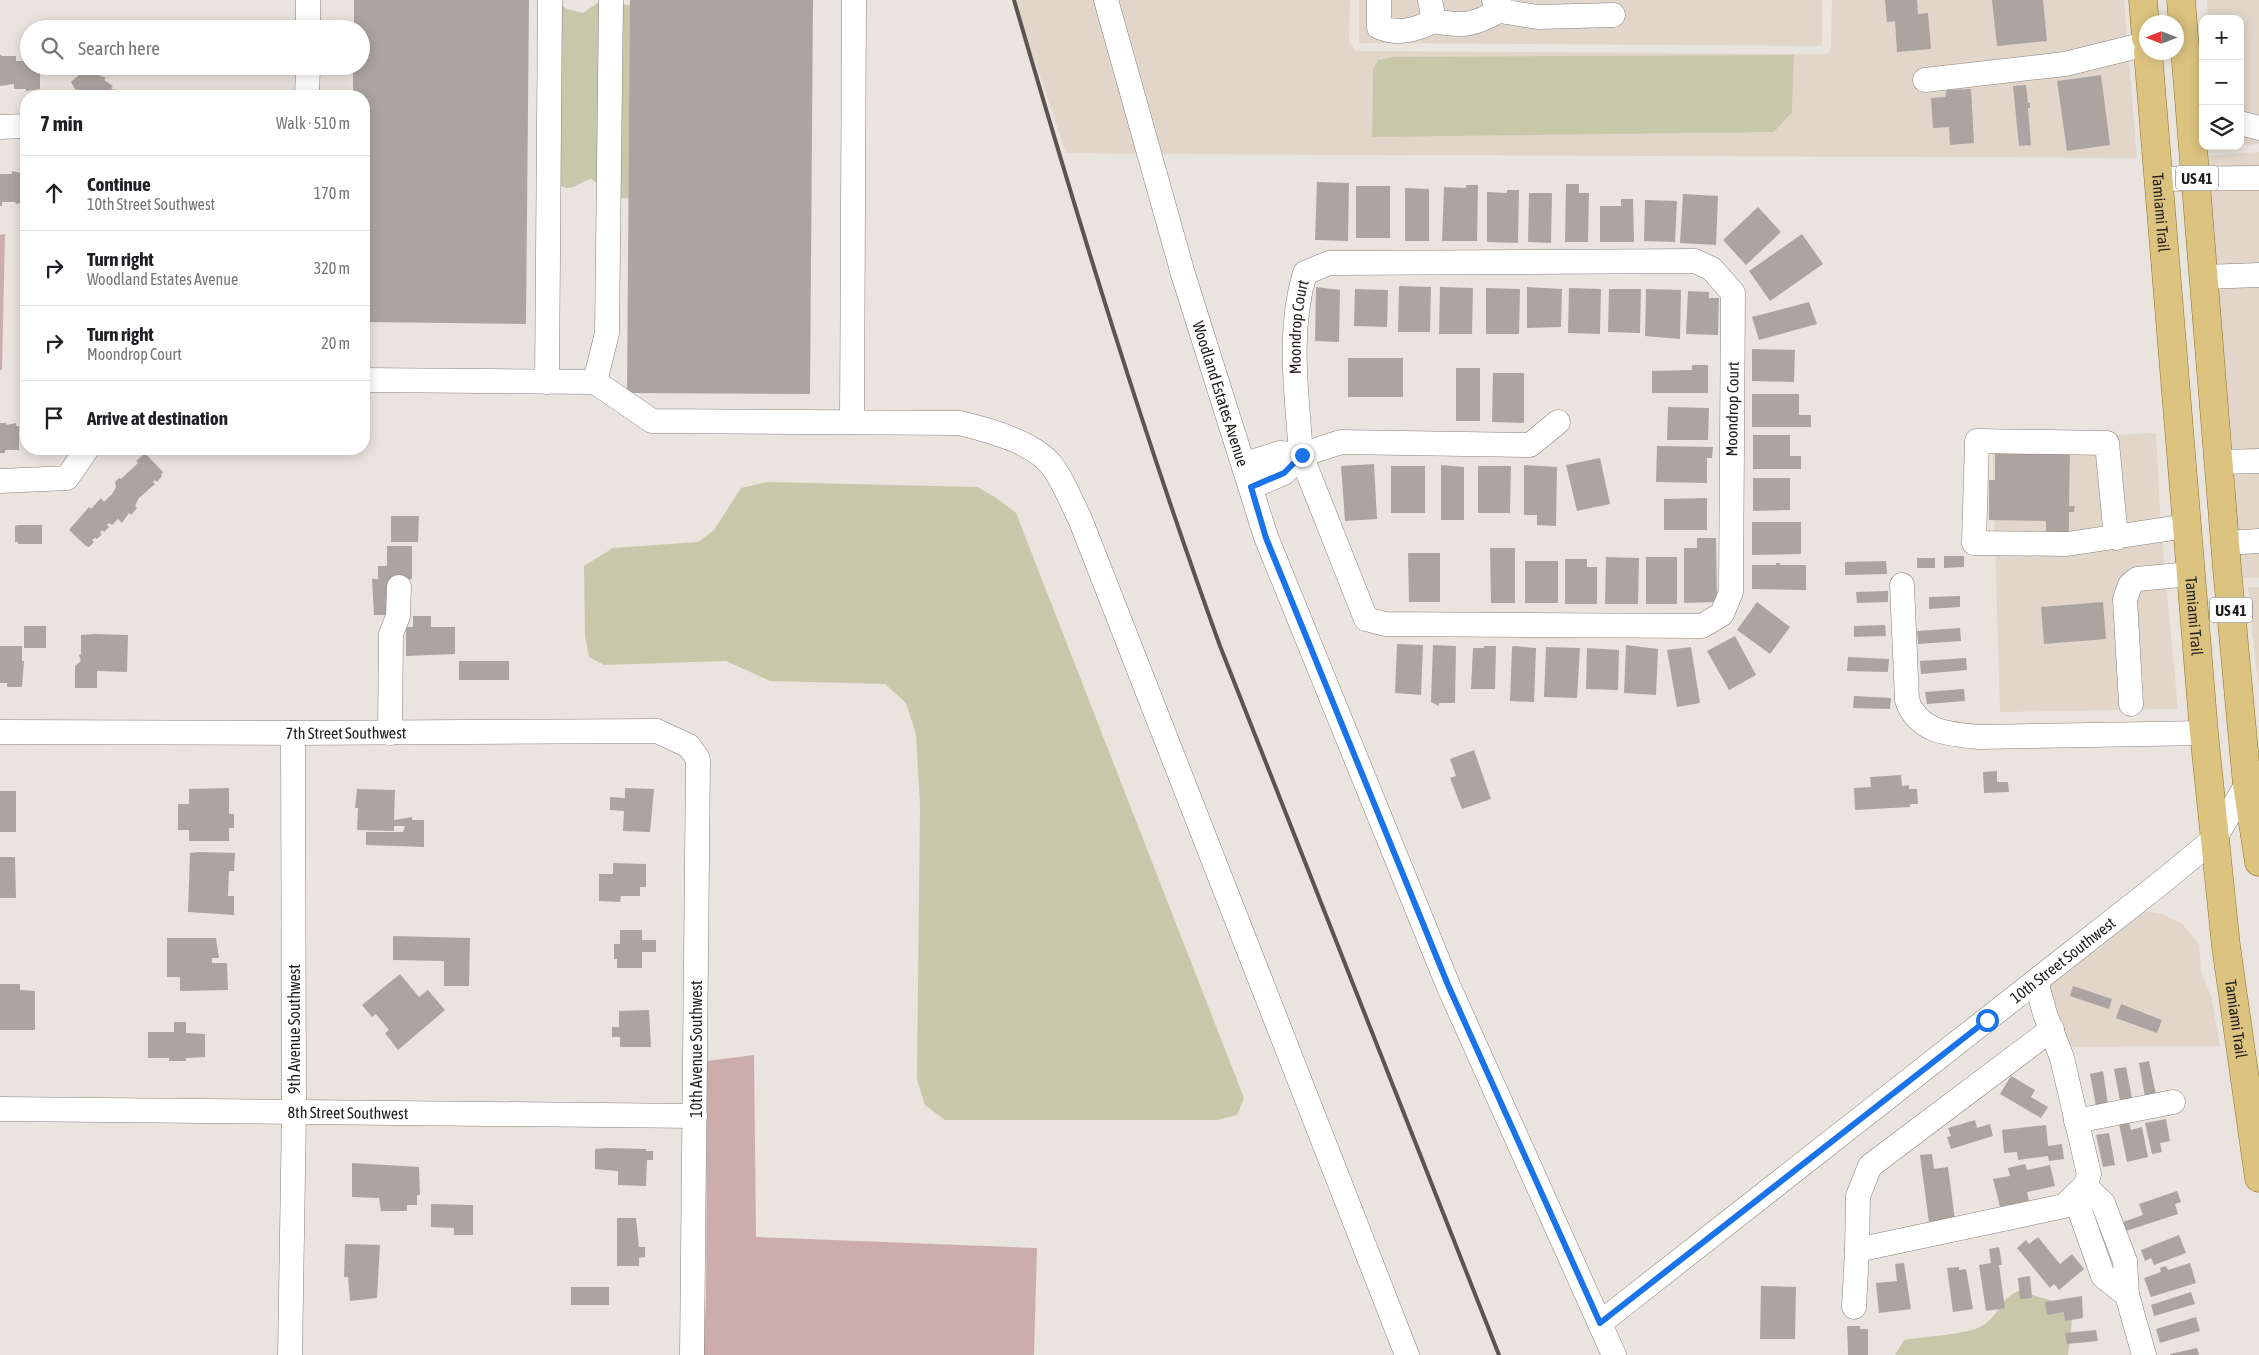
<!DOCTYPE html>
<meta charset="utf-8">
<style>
:root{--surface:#fff;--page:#f6f6f6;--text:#202124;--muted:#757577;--line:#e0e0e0}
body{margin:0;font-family:"Asap Condensed",sans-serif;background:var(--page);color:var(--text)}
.controls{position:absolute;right:15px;top:15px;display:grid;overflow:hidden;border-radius:10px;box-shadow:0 2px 12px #0003}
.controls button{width:45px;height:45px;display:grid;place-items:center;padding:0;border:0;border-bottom:1px solid var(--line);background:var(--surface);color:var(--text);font:25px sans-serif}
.compass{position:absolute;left:2139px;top:15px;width:45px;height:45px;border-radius:50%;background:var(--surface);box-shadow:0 2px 12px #0003;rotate:270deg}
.stop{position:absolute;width:15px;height:15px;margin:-11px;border:4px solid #1a73e8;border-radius:50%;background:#fff}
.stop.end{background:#1a73e8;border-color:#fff;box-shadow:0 1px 5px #0008}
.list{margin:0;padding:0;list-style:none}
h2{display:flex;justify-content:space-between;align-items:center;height:65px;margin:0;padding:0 20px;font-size:21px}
h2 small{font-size:16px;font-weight:400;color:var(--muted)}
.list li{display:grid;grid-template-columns:32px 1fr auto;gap:15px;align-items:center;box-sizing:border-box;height:75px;padding:0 20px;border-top:1px solid var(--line)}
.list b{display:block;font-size:19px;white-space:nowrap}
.list p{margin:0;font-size:16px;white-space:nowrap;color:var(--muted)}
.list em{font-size:16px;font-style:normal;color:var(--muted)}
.icon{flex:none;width:28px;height:28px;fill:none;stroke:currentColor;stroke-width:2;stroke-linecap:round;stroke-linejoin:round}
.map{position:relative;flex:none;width:2259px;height:1355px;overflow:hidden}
.search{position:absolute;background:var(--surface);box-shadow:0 2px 12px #0003;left:20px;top:20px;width:350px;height:55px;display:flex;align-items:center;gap:12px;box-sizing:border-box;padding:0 18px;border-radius:28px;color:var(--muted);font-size:19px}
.panel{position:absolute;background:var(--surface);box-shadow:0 2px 12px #0003;left:20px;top:90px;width:350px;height:365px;border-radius:20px}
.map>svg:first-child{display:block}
</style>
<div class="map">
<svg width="2259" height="1355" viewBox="0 0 2259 1355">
<rect width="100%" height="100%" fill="#eae4de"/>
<path fill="#e2d6cb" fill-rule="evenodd" d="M1014,0H1094L1138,154L1066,153Z
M1117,0H1350L1349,43L1356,51L1825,54L1830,51L1831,46L1832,0H2124L2137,158L1161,154ZM1794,55L1792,111L1372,137L1373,69L1378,60Z
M1359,0H1822V46L1359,43Z
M2207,0H2259V144L2240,145V19H2208Z
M2259,152V578H2242L2206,156Z
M2156,433L2161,530L2178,709L2000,712L1992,441Z
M2248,587H2259V688L2255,658Z
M2143,911L2162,914L2182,924L2199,944L2201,971L2212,999L2220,1046L2043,1047L2037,994Z"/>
<path fill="#ccadab" d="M5,234L2,370H0V235Z
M754,1055L756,1237L1037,1248L1034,1355H703L706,1297L707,1061Z"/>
<path fill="#c7c8aa" d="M556,1L567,9L583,13L599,2L722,14L648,199L618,198L591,179C571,185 573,195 553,181Z
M1794,55L1792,112L1774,132L1372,137L1373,69L1378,60L1394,57Z
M767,482L977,487L995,497L1016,513L1244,1098L1237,1115L1217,1120H945L925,1105L917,1079L920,806L916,734L906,703L885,684L770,681L726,661L604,665L589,657L585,636L584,566L613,548L698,542L714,530L741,488Z
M2018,1291L2067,1305L2073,1312L2068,1355H1895L1904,1340C1921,1337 1969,1334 1982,1326C2000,1315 1998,1300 2018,1291Z"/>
<path fill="#aca4a1" d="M354,0H529L526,324L364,322V96H353V66H361V29H354Z
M630,0H813L810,394L627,393Z
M1885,0H1917L1918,14L1928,13L1931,49L1897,52L1895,21L1887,22Z
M1992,0H2043L2047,41L1997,46Z
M0,54L2,56H16V61H29V66H40V89L26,91V89H14V84L0,86Z
M89,66H94L99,75L106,78L104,80L113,86L111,88L113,90L115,89L120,95L124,93L127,96H84L78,89L76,91L71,82Z
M2101,75L2110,145L2067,151L2057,81Z
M2026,85L2028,103H2030V108H2028L2031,145L2019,146L2013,86Z
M1971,89L1974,143L1950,145L1949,127L1933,128L1931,98L1945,97L1947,90Z
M12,171L26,174V202L16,204L15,202H2V206H0V174H12Z
M1317,182L1349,183L1348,241L1315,240Z
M1566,184H1579V193H1589L1588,242H1565Z
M1466,185H1478L1477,241H1442L1444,187L1466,188Z
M1356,186H1390V238H1356Z
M1405,188L1429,189V241H1405Z
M1507,190H1519L1518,243L1487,242V192L1507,193Z
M1529,193H1552L1551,243L1528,242Z
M1683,194L1718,196L1716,245L1680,243Z
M1621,199H1633L1634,242H1600V206H1621Z
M1645,200L1677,201L1675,242L1644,241Z
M1758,207L1781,232L1746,265L1723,240Z
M1802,234L1823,264L1770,301L1749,271Z
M1399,286L1431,287L1430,332H1398Z
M1316,287L1340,290L1339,342L1315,341Z
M1440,287L1473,288L1472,334H1439Z
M1527,287L1562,289L1561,327L1527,328Z
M1486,288L1520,289L1519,334H1486Z
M1569,288L1601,289L1600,334L1568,333Z
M1355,289L1388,290L1387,327L1354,326Z
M1609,289H1641L1640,333L1608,332Z
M1646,289L1681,290L1680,339L1645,336Z
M1688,291L1709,292V298H1719L1718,335L1686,334Z
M1809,302L1817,324L1759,340L1752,317Z
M1752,349L1795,350L1794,382L1752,381Z
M1348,358H1403V397H1348Z
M1692,365H1708V393H1652V371L1692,370Z
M1456,368H1480V421H1456Z
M1493,373H1524V423L1492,422Z
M1752,394H1799V415H1811V427H1752Z
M1668,407L1709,408L1708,440H1667Z
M0,423H6V425L16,423V426H19V450H5V453H0Z
M1753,435H1790V456H1801V469H1753Z
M1657,446L1713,447L1712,458H1707V483L1656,482Z
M1995,449L2070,450L2069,506H2075L2074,512H2069V539H2046V521L1989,520V480H1995Z
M145,453L163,472L161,475L162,476L157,482L155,480L153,482L155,484L139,498L135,506L137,508L131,515L129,513L122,523L118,519L112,525L109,523L107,525L109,527L104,532L102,530L100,533L102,534L97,539L95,538L92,540L94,542L89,547L86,546L69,530L89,507L91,509L101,498L104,502L112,494L116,487L115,482L119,478L121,479L138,463L136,461Z
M1600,458L1610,504L1577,511L1566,465Z
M1374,464L1377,519L1345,521L1341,466Z
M1441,465L1464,467V520H1441Z
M1524,465L1557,467L1556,526L1537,525V515H1524Z
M1391,466H1425V513H1391Z
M1478,466H1511L1510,513H1478Z
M1753,478H1790V510L1753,511Z
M1707,498V530H1664V499Z
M391,516H419L418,542H391Z
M1752,522H1801V554L1752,555Z
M18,525H42V544H18V542H15V526Z
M1697,538H1716L1717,602L1684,603V548H1697Z
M387,546H412V579L390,580V615H374L372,579H378V566H387Z
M1490,548H1515V603H1491Z
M1408,553H1440V602H1409Z
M1944,556H1964V567L1944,568Z
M1606,557L1639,558L1638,604H1605Z
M1646,557H1677V604H1646Z
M1917,558H1935V568H1917Z
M1565,559H1587V567H1597V604H1565Z
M1525,561H1558V603H1525Z
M1886,561L1887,574L1845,575V562Z
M1776,563H1780V565H1806V590L1752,589V565H1776Z
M1888,591V602L1857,603L1856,592Z
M1960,596V607L1929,609V597Z
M1757,602L1790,627L1770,654L1737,630Z
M2103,602L2106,639L2044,644L2041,607Z
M413,616H431V627H455V654L406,656V627H413Z
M1885,625L1886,636L1854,637V626Z
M24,626H46V648H24Z
M1960,628L1961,641L1918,644L1917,631Z
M95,634L128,635L127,672L97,671V688H75V666L81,661L79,655L81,654V635Z
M1735,636L1756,675L1729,690L1707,651Z
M1397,644L1423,645L1421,695L1395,693Z
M1433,645L1456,646L1455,703H1439V706L1431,702Z
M1626,645L1658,649L1656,695L1624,693Z
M0,646H22V661H24L22,687H7V683H0Z
M1484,646H1496L1495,689H1471L1473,648H1484Z
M1514,646L1536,648L1534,702L1510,701L1512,647Z
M1546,647L1580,648L1577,698L1544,697Z
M1691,647L1700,703L1677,707L1667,650Z
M1587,648L1619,650L1618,690L1586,689Z
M1848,657L1889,659L1888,672L1847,671Z
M1966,658L1967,670L1921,674L1920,661Z
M459,661H509V680H459Z
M1964,689L1965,701L1927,704L1925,692Z
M1854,696L1891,698L1890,709L1853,708Z
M1474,750L1491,799L1462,809L1450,778L1456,776L1450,759Z
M1997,771V782H2008L2009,792L1984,793L1983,772Z
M1901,775L1902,786L1909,785V789H1917L1918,804H1910V807L1855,810L1854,788L1871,787L1870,777Z
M229,788V814H234V828H229V841H189V830H178V804H189V789Z
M625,788L654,789L650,832L623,831L624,811L610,810V797L625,798Z
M357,789L395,790L394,820L412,817V820H424V847L366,845V832H403L405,826H394V831L357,830L358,808H355Z
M0,791H16V832H0Z
M199,852L235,853L234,871H229L228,896H234V915L188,912L190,853Z
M0,857H15L16,898H0Z
M613,863L646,864V887H640V896H621L620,902L599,901V874H613Z
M620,930H642V940H656V952H642V968H617V959H614V944H620Z
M393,936L470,938L469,986H444V961L393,960Z
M167,938H216L219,958H212V963H227L228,990L180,991V977H167Z
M400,974L419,997L428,990L445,1010L398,1050L385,1033L389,1030L376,1014L372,1017L362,1005Z
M0,984H20V990L35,991V1030H0Z
M2073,986L2112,999L2109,1009L2070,996Z
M2121,1004L2162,1020L2157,1033L2116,1018Z
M649,1010L651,1047H620V1037H612V1027H619V1011Z
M174,1022H186V1033L205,1034V1057L186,1058V1061H169V1058H148V1032H174Z
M2149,1061L2156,1095L2145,1097L2139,1063Z
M2126,1067L2132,1098L2120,1101L2114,1069Z
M2103,1071L2108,1104L2096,1106L2090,1074Z
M2011,1076L2035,1090L2031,1097L2048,1107L2041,1118L2000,1094Z
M2166,1119L2170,1141L2160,1143L2162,1152L2152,1154L2145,1123Z
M1975,1120L1977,1128L1990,1124L1993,1136L1951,1149L1947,1137L1951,1136L1948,1128Z
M2129,1122L2131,1130L2142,1127L2148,1157L2127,1162L2119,1124Z
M2046,1125L2048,1146L2062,1144L2064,1159L2049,1161L2048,1156L2018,1160L2017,1152L2004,1153L2002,1130Z
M2109,1133L2115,1165L2103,1167L2096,1135Z
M606,1148L646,1149V1151H653V1160H647L646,1186L618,1185V1171L595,1169V1149Z
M1932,1154L1934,1169L1948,1167L1955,1220L1929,1223L1920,1155Z
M352,1163L419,1167L420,1195H417V1205H407V1211H381L379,1198L352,1197Z
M2025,1164L2027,1170L2050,1165L2055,1186L2027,1192L2029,1201L2000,1207L1993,1179L2010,1176L2008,1168Z
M2177,1191L2181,1202L2175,1204L2178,1214L2126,1231L2123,1222L2143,1215L2139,1204Z
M431,1204L473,1205V1235H454V1228L431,1227Z
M617,1218H636L639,1247H645V1257L639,1258V1266H617Z
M2179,1235L2186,1253L2154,1265L2151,1258L2145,1261L2141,1250Z
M2038,1237L2060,1264L2072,1254L2084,1269L2059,1290L2054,1284L2050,1288L2017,1248L2026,1240L2029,1244Z
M345,1244L380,1245L377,1298L350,1301L348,1277H344Z
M1999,1247L2002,1265H1999L2005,1308L1986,1311L1979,1265L1991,1263L1989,1249Z
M1904,1263L1911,1309L1879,1313L1876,1283L1897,1281L1895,1264Z
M2190,1263L2196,1283L2151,1297L2144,1278L2161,1272L2160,1268L2166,1266L2168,1270Z
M1959,1267V1270L1966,1269L1973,1309L1953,1312L1947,1268Z
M2030,1276L2032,1298L2020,1299L2018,1278Z
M1761,1286L1796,1287L1795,1339H1760Z
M571,1287H609V1305H571Z
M2191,1292L2195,1304L2154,1316L2151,1305Z
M2082,1296L2083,1318L2065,1321L2064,1312L2047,1315L2045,1302Z
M2196,1317L2200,1331L2160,1343L2156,1329Z
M1847,1326H1860V1329H1868V1355H1848Z
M2096,1330L2098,1341L2067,1344L2065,1333Z
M2197,1348L2199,1355H2170V1354Z"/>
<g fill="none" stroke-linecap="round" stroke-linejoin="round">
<g stroke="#87817c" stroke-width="25">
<g id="minor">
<path id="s1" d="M1106,0L1183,274L1266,537L1448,985L1614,1355"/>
<path d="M1379,0V27C1398,35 1415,30 1434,21"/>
<path d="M1430,0L1434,21C1464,27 1475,25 1502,9"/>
<path d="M1494,0L1506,12L1538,17L1613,15"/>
<path d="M308,29V0"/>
<path d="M1925,80L2065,64L2146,44"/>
<path d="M307,96L308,66"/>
<path d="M2240,123L2259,128"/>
<path d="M0,127L26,126"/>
<path d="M2158,179L2259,178"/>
<path d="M2204,277L2259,275"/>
<path d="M364,380L595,382L652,421L960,423C988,430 1039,443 1055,470C1065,485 1072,503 1080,519L1407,1355"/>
<path d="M547,382L550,0"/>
<path d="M595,382L607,333L611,0"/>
<path d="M852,422L854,0"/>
<path d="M2219,462L2259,461"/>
<path d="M1245,464L1280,453L1301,455L1341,442L1530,445L1558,422"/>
<path d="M0,481L67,478L87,449"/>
<path id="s2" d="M1251,487L1284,473L1301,455C1297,395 1287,332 1305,273L1329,263L1695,261L1712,269L1733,293L1731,592L1722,614L1702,626L1385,624L1366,619L1301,455"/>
<path d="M2116,538L2107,443L1977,441L1974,543L2067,544L2187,526"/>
<path d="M2225,543L2259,541"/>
<path d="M1902,585L1907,700C1918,733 1950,734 1979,737L2204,733"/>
<path d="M2131,704L2125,599L2130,585L2137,579L2191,574"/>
<path id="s3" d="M0,732L293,733L657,731L689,746L698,759L692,1355"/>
<path d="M390,733L391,634L398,616L399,587"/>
<path d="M2036,981L2045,1014L2062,1058L2089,1174L2079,1208L2103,1276L2127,1295L2144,1355"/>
<path id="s4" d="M0,1109L695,1116"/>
<path d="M2076,1121L2173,1102"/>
<path d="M1857,1250L1858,1196L1870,1166L2052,1029"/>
<path d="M1854,1307L1857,1250L2064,1206L2085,1186L2103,1203L2125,1261L2127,1295"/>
<path id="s5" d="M1600,1323L2162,882L2215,838L2247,784L2256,782"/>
<path d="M290,1355L294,1113L293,733"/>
</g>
</g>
<g stroke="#8b6f25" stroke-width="29">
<g id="major">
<path d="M2143,0L2146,38"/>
<path d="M2181,0L2227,568L2247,784L2259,862"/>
<path id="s6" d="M2148,52L2204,733L2226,946L2259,1178"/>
</g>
</g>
<use href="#minor" stroke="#fff" stroke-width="24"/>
<use href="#major" stroke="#dcc37f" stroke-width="28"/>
<path stroke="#595552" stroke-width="4" d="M1014,0C1077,217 1143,433 1220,646L1499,1355"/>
</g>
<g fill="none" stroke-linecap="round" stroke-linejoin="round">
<path stroke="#1a73e8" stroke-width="6" d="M1302,455L1284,473L1251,487L1266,538L1448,985L1600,1323L1987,1020"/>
</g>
<g text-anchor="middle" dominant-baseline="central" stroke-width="4.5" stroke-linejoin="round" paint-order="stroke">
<g fill="#fff" stroke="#636260" stroke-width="1">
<rect x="2176" y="165.5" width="42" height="25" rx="4"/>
<rect x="2210" y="597.5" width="42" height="25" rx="4"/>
</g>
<g font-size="15" font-weight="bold" fill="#201e1c">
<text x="2197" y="178">US 41</text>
<text x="2231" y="610">US 41</text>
</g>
<g font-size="16" fill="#201e1c" stroke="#fff">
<text stroke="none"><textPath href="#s6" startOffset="161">Tamiami Trail</textPath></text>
<text stroke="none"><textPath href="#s2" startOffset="189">Moondrop Court</textPath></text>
<text stroke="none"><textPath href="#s1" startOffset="410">Woodland Estates Avenue</textPath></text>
<text transform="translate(1732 409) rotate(-89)">Moondrop Court</text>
<text stroke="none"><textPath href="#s6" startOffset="566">Tamiami Trail</textPath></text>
<text stroke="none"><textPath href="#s3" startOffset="346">7th Street Southwest</textPath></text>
<text stroke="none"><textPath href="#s5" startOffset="588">10th Street Southwest</textPath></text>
<text stroke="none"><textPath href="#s6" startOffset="971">Tamiami Trail</textPath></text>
<text transform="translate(294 1029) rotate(-90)">9th Avenue Southwest</text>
<text transform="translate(696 1049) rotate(-90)">10th Avenue Southwest</text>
<text stroke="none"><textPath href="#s4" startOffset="348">8th Street Southwest</textPath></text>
</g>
</g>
</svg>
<div class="controls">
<button>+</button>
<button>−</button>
<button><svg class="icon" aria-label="layers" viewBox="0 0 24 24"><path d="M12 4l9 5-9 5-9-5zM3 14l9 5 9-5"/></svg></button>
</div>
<svg class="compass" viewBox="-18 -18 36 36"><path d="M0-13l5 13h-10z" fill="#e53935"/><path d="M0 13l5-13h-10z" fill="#757577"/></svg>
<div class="stop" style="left:1987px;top:1020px"></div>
<div class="stop end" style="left:1302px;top:455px"></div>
<div class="search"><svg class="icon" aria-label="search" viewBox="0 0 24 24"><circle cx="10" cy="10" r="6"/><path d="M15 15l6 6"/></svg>Search here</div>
<section class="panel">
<h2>7 min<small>Walk · 510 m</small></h2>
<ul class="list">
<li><svg class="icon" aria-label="ahead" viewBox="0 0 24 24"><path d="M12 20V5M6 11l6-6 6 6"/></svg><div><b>Continue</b><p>10th Street Southwest</p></div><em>170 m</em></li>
<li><svg class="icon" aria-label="right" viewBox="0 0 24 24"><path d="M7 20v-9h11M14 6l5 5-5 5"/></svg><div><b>Turn right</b><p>Woodland Estates Avenue</p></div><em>320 m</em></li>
<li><svg class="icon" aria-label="right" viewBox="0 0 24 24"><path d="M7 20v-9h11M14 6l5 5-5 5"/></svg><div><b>Turn right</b><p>Moondrop Court</p></div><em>20 m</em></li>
<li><svg class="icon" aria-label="arrive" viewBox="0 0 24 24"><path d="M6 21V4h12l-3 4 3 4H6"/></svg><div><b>Arrive at destination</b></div></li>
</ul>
</section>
</div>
